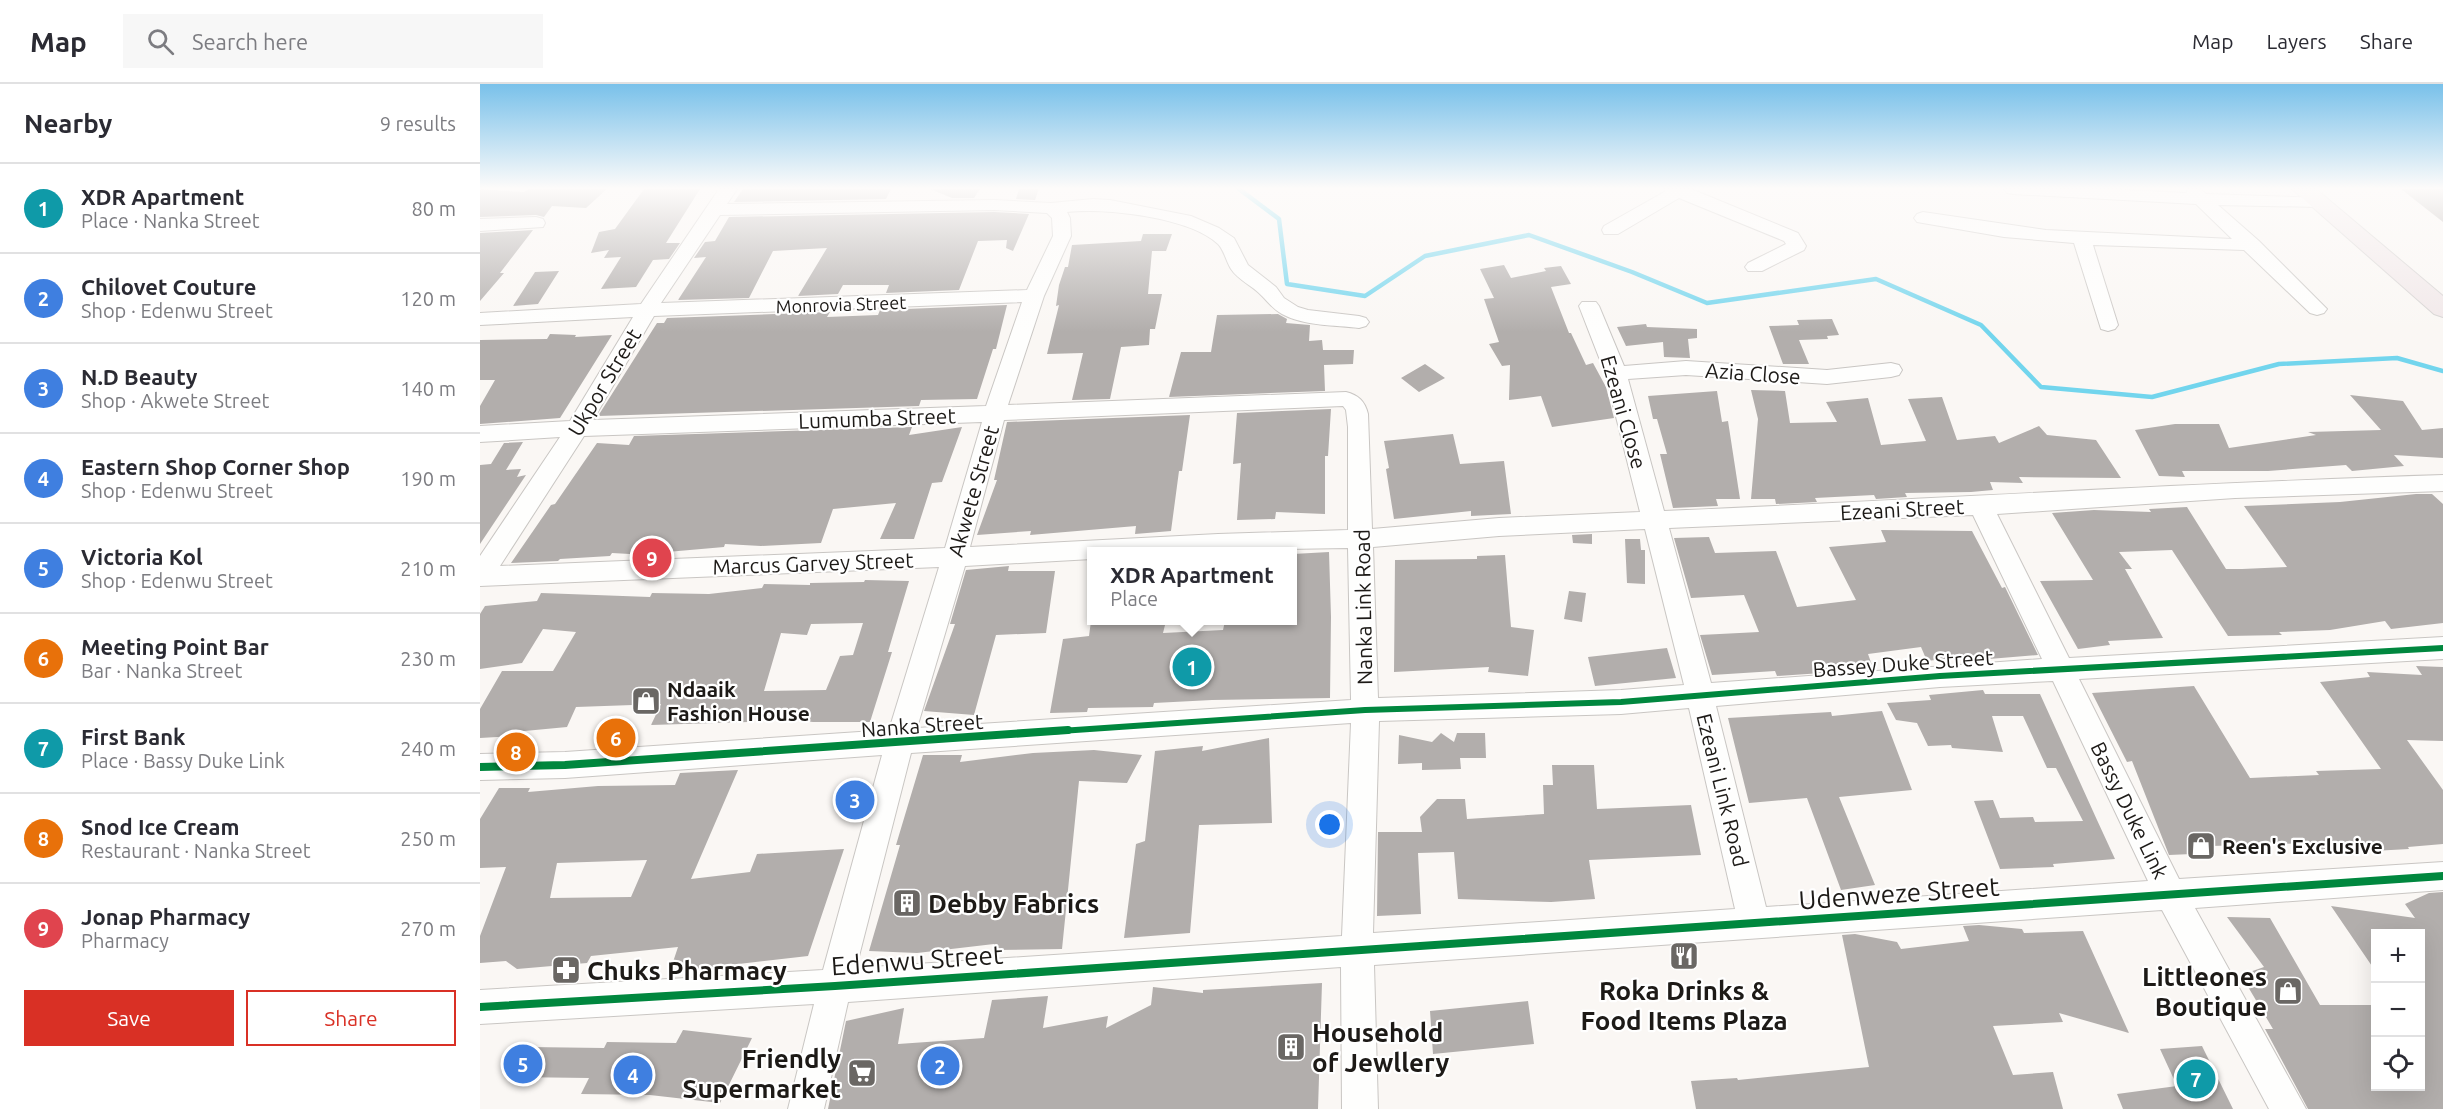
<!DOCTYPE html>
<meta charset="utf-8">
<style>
:root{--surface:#fff;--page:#f7f7f7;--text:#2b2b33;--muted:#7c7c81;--line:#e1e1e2;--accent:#d93025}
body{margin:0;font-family:Ubuntu,sans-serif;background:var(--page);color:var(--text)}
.controls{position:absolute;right:18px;bottom:18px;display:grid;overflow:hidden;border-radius:0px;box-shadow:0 6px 24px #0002}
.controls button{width:54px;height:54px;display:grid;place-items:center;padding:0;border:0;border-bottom:2px solid var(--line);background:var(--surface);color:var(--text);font:30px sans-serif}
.you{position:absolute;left:850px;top:741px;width:21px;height:21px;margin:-15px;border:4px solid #fff;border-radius:50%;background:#1a73e8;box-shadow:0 0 0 9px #1a73e833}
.badge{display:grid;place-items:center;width:39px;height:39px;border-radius:50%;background:var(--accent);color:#fff;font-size:20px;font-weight:700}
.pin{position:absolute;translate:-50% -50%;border:3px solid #fff;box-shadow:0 2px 6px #0006}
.popup{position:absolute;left:607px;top:463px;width:210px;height:78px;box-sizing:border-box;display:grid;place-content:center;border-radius:0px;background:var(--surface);filter:drop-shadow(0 2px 4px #0005);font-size:20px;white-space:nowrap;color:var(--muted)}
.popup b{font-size:22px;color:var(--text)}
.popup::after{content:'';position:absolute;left:50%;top:100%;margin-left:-12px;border:12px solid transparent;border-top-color:var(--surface)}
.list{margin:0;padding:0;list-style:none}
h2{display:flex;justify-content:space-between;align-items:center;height:78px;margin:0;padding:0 24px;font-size:26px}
h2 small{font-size:20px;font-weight:400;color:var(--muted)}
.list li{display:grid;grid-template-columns:39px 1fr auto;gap:18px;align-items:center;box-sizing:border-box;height:90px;padding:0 24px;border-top:2px solid var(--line)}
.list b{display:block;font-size:22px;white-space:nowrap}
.list p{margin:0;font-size:20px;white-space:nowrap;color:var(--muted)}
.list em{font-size:20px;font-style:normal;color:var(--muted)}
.actions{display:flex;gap:12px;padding:18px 24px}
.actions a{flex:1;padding:14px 0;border:2px solid var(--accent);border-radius:0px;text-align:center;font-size:21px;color:var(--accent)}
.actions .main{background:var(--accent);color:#fff}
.icon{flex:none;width:33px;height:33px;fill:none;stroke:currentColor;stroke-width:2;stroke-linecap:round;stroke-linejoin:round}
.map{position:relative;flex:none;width:1963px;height:1025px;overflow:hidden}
header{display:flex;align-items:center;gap:36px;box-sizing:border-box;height:84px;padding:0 30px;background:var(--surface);border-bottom:2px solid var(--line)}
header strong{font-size:28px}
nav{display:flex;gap:33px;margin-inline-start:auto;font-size:21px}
.search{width:420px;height:54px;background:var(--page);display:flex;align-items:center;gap:15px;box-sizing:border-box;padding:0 21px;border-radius:0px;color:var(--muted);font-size:22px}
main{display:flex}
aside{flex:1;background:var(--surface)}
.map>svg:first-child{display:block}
</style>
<header>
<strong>Map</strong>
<div class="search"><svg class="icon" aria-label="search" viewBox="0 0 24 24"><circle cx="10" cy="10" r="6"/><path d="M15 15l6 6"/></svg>Search here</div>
<nav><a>Map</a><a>Layers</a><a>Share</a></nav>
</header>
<main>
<aside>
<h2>Nearby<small>9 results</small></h2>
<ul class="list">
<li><span class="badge" style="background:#0f9aa8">1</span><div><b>XDR Apartment</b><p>Place · Nanka Street</p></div><em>80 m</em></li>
<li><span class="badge" style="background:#3f7fe0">2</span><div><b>Chilovet Couture</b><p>Shop · Edenwu Street</p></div><em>120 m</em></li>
<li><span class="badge" style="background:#3f7fe0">3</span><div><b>N.D Beauty</b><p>Shop · Akwete Street</p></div><em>140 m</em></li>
<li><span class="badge" style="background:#3f7fe0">4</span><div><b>Eastern Shop Corner Shop</b><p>Shop · Edenwu Street</p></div><em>190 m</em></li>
<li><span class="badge" style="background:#3f7fe0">5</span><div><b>Victoria Kol</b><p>Shop · Edenwu Street</p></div><em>210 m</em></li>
<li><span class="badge" style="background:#e8710a">6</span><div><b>Meeting Point Bar</b><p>Bar · Nanka Street</p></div><em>230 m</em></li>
<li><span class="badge" style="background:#0f9aa8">7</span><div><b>First Bank</b><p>Place · Bassy Duke Link</p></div><em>240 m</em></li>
<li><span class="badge" style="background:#e8710a">8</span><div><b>Snod Ice Cream</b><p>Restaurant · Nanka Street</p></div><em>250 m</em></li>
<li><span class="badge" style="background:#e0444e">9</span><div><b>Jonap Pharmacy</b><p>Pharmacy</p></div><em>270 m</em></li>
</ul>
<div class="actions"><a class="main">Save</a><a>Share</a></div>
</aside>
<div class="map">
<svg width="1963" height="1025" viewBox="0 0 1963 1025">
<rect width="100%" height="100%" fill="#faf7f4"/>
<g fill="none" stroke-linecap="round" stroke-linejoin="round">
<path stroke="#72d5ed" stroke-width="4.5" d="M759,105L799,135L807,200L885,212L945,172L1049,151L1152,188L1227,219L1396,195L1501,241L1561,303L1672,313L1799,280L1917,274L1963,287"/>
</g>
<path fill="#b2aeac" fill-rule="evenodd" d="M0,105L44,108L48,105H127L106,124L72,122L64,133L56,131L0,133Z
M164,105H220L186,159H200L189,175L173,176L156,203L121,205L141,173L124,174L129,166L111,169L119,148L135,145Z
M263,105H411L406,115L254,118Z
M450,105H500L494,114H472Z
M539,105H559L555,116L536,115Z
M1921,105H1963V138Z
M514,128L549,130L533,167L526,164L527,156L498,157L479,206L406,209L409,201H363L358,210L318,212L347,164L293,167L269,214L198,216L226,173L214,174L225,158L235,157L249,133Z
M53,146L20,189H24L0,217V149Z
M663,150H692L686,167H672L668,210H682L675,245H670L669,261L641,263L630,315L592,316L603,269L567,270L579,221L576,222L579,201L585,183H588L592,161L661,157Z
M1024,181L1031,194L1066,187L1064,184L1081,182L1091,200L1071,203L1089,249H1091L1106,281L1113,279L1126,303L1134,334L1072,343L1061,312L1029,316L1030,281L1022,282L1009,260L1019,258L1004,215L1014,214L1000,185Z
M79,187L58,220L33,222L55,188Z
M527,221L516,265H513L497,315L441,316L439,322L118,332L177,239H184L187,234L350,228L347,233L398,231L400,226Z
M798,230L807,235L806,239L830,241L829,257L842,256L843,266H874L873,280L844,281L845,307L689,313L701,268H731L737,231Z
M1352,235L1359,251L1347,252L1348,255L1319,256L1329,280H1303L1289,242L1319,241L1317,236Z
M1166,240L1167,243L1217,245V254L1208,255L1210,274L1184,273L1183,258L1146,262L1137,243Z
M70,250L96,251L95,253L132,251L80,334L0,340V322L15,296H0V256L67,255Z
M945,280L965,294L939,308L921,294Z
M1271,306L1305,307L1310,339L1357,338L1346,318L1388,314L1401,361L1446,357L1428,315L1462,313L1477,356L1515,352L1519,359L1559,342L1567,351L1616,356L1641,394L1539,393L1543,399L1510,398L1513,406L1491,408L1425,409L1427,413L1396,415L1394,411L1335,414L1337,418L1296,420L1295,415H1271L1278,335Z
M1237,307L1242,338L1248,337L1260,415H1236L1238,422L1193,424L1180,370H1187L1177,335H1173L1168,312Z
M1870,311L1923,317L1942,346L1963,344V374L1914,371L1924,382L1872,387L1866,381L1788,387H1702L1705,393L1679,392L1655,346L1695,340H1739L1749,364L1836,351L1828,348L1901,346Z
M851,325L848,372H845V430L796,428L795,435L757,436L761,379L753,380L757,329Z
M710,331L702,387H699L691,447L655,450L656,442L550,451L551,447L497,451L517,396H514L527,338Z
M432,343L429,351L482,343L462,398L452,399L434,455H400L416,419L353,425L341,459L281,462L245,460L244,463L187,468L185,472L132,469L130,472L80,475L78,477L31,479L71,421L75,420L117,359L149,361L154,352Z
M973,350L980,380L1024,377L1031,430L991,432V427L914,435L906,385L909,384L904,357Z
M43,358L26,386L41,385L37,393L46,391L0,460V381L11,380L24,359Z
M1936,410H1952L1963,420V539L1911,545L1905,537L1850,546L1799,548L1802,551L1748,552L1692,466L1639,468L1652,485H1645L1683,554L1628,557L1630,561L1598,565L1560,497L1613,496L1572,429L1614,426L1671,428L1669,425L1707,423L1746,485H1762L1807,483L1764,422L1860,418Z
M1401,446L1492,447L1522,504L1525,503L1558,571L1509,575L1507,570L1447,577L1441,563L1388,570L1393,584L1341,585L1342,589L1297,592L1295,587L1232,591L1220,551L1279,548L1264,511L1211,514L1194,454L1229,453L1235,469L1296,467L1317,523L1376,516L1349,463L1406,458Z
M1112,450V460L1093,459L1092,451Z
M1145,455H1160L1161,466H1165V500L1147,499Z
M849,468L851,533L850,614L732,616L674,619L673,623L608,624L607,628L570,629L583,555L609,552L611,537H686L683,549L743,546L745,537H813V470Z
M1025,471L1031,543L1054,546L1048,592L1008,588L1009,583L914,588L915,476L997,475V472Z
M529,482L528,487H575L566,549L516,551L494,631L444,627L475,540H470L486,486Z
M385,496L429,497L408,568H412L390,638H333L271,632L268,638L171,641L181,620L96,623L87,643L34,648L32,652L0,654V625L22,587H73L96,548L63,545L42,579L0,585V530L5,522L57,517L61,509L170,513L172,509L229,510L282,504L284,500L330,501V499L384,498ZM383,539L373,571L360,572L346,606L284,607L301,549L327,551L331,540Z
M1089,507L1106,509L1102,538L1084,535Z
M1187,564L1196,594L1115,602L1108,573Z
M1936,582L1963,583V657L1927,656L1963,706V760L1928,763L1929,765L1893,767L1888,760L1840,769L1833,759L1731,762L1735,769L1689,771L1652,677L1647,678L1612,609L1714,602L1770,694L1839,691L1836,687L1901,685L1840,598L1890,593L1887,588L1942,591Z
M1503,606L1505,610H1560L1617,736L1615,737L1617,736L1635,775L1573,780L1574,783L1520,785L1494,717L1513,716L1520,734L1553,733L1555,738L1603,737L1576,684H1567L1543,632H1512L1523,668L1472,664L1471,661L1448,662L1437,639L1416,636L1407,619L1451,616L1449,611Z
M1402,627L1432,706L1359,713L1395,801L1361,806L1327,714L1269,719L1248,634L1351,628L1352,632Z
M961,649L974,658L977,649H1005L1006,674H980L981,685L942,686V679L918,680L919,651L952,658Z
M789,654L792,739L719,741L710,849L644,854L656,760L665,757L675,667L723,662L722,667Z
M614,666L662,671L647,699L599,697L582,865L513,866L514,860L437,869L389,867L420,761H416L443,671H482L480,678L553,669Z
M1072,681H1114L1117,725L1211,721L1221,771L1109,776L1115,815L1071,818L978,815L974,768L938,769L941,830L897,832L898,748H942L940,733L957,715H985L987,735L1064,730L1063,701H1073Z
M258,686L211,795L270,788L277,770L364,765L328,872L216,885L192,881L198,863L111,872L107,879L37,885L26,877L0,879V852L26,783L0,784V735L19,704H50L48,708L118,702L195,701L200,689ZM167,776L151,813L70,814L77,779Z
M1963,808V1025H1828L1785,945H1793L1761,891L1784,883L1747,833L1790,834L1840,921H1896V1002H1941V849H1896V888L1851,822L1935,834L1925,820L1949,809Z
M1499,841L1542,845L1544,849L1603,847L1649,949L1579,929L1583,938L1513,942L1533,991L1573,988L1583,1025H1216L1211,997L1257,994L1258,996L1389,983L1362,851L1375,850L1417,858L1421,865L1489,857L1483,842Z
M842,899L838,1025H348L366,937L424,924L418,960L504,954L512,916L568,912L563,944L628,932L626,944L671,921L673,903L723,909V906Z
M1048,917L1054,960L953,970L950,927Z
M203,946L272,954L240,1019L170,1011L101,1010L109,994L34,993L49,963L124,964L127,958L196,959Z
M1722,962L1753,1025H1643L1637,1010L1697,1002L1680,965Z"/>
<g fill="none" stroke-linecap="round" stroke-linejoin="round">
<g stroke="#c9c6c3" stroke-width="2">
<path id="minor" d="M239,105H257L247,120L514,116L571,119L613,115L630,116L711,132L739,144L754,154L768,181L796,203L804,214L818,223L828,226L879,232L886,234L889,238L886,242L879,244C854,241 824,242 802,230C793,225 789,219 782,212C773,202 758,196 751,185C746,177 744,166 738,160C709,133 625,124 587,128L590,134L591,152L564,212L528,321L866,308C878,311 885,317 888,330L892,445L1019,434L1160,428L1125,289L1099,222L1102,218H1116L1119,222L1144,282L1206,277L1347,286L1411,279L1419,281L1422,286L1419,291L1411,293L1347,300L1206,291L1148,295L1184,427C1444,416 1703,399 1963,391V407L1755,414L1517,430L1589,574L1963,553V575L1599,595L1699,795L1963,778V806L1715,824L1826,1025H1789L1682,826L894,881L898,1025H862L861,883L368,918L344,1025H308L334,920L0,940V906L343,886L402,671L85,694L0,696V670L85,668L409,646L459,483L0,502V472L80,353L0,358V342L90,337L153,233L0,241V229L161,220ZM514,126L567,129L572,134L573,152L547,206L181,219L240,131ZM542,218L506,322L113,336L174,232ZM863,322L866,326L868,343V446L738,450L490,463L524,336ZM502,338L465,464L20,482L104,352ZM1493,431L1562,575L1231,599L1189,444ZM1165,445L1204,601L1141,606L898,614L893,463L1019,452ZM868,464L871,616L437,644L485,482L612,475V468ZM1573,597L1668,797L1286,823L1236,622L1460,603ZM1209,624L1255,825L893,849L899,637L1141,630ZM871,639L862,852L376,884L431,669Z
M1184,105H1211L1318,149L1326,162L1324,166L1282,187H1268L1265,183L1268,179L1306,160L1304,157L1199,114L1138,150H1124L1122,146L1124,142L1186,107Z
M1524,105H1626L1706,109L1709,105H1721L1726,110L1845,114L1848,118L1845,122L1839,123L1738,121L1779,157L1847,225L1844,229L1837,231L1830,229L1764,166L1613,161L1638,241L1635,245L1628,247L1621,245L1594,159L1524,153L1437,138L1434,134L1437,130L1443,128L1566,146L1752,155L1716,120L1533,110L1527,109Z
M56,133L63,135L65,139L63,143L0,147V135Z"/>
</g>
<g stroke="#d5d2d1" stroke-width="2">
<path id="major" d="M1812,105H1836L1963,212V233L1954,230Z"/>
</g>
<use href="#minor" fill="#fefefd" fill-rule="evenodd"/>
<use href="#major" fill="#f1e8e9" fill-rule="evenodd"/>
<g stroke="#fff" stroke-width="10">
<path id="cycleway-far1" d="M566,648L885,626L1141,618L1460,592L1963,564"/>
</g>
<g stroke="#fff" stroke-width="11">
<path id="cycleway" d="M0,683L85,681L588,646
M0,923L355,902L1963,792"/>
</g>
<use href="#cycleway-far1" stroke="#00873e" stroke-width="6"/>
<use href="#cycleway" stroke="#00873e" stroke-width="8"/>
</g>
<linearGradient id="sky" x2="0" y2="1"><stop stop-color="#79c1ea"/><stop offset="0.42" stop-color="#fdfbfa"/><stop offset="1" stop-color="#fdfbfa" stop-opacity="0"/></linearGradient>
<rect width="1963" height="248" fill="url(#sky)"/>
<defs>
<g id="shop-square" transform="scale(1.5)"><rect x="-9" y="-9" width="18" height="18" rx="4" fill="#6a6764" stroke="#fff"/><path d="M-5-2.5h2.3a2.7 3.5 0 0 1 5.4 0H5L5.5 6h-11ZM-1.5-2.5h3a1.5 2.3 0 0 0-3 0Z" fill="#fff"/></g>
<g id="building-square" transform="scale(1.5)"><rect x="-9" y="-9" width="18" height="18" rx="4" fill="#6a6764" stroke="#fff"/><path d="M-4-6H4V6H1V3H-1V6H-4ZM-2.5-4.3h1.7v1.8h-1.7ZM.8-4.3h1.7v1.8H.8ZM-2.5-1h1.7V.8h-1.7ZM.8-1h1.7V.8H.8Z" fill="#fff"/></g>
<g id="restaurant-square" transform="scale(1.5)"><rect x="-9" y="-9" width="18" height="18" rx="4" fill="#6a6764" stroke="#fff"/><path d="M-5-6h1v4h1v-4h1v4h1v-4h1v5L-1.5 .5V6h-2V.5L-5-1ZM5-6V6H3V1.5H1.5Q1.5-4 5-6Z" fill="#fff"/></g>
<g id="pharmacy-square" transform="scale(1.5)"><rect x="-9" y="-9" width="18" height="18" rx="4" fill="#6a6764" stroke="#fff"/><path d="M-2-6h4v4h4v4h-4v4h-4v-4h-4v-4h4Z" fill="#fff"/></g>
<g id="supermarket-square" transform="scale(1.5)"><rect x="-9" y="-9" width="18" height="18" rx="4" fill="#6a6764" stroke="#fff"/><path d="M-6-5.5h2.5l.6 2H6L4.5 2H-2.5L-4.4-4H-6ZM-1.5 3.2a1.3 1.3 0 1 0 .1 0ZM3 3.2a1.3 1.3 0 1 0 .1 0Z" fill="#fff"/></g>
</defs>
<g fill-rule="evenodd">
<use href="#shop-square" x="166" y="617"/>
<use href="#shop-square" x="1721" y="762"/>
<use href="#building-square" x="427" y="819"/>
<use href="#restaurant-square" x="1204" y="872"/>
<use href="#pharmacy-square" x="86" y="886"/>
<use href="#shop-square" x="1808" y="907"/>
<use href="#building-square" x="811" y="963"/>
<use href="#supermarket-square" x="382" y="989"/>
</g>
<g text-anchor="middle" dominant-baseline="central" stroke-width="4.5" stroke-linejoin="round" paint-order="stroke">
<g font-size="18" fill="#1d1a17" stroke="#fff">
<text transform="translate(361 220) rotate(-2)">Monrovia Street</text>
</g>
<g font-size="21" fill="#1d1a17" stroke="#fff">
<text transform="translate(1273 289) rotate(4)">Azia Close</text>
<text transform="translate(124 298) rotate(-59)">Ukpor Street</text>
<text transform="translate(1144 328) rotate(74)">Ezeani Close</text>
<text transform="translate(397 334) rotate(-2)">Lumumba Street</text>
<text transform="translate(493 407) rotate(-74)">Akwete Street</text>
<text transform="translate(1422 425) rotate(-3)">Ezeani Street</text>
<text transform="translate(333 479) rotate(-2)">Marcus Garvey Street</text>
<text transform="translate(883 523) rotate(-91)">Nanka Link Road</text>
<text transform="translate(1423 579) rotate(-4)">Bassey Duke Street</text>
<text transform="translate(442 641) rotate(-4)">Nanka Street</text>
<text transform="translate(1243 706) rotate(76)">Ezeani Link Road</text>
<text transform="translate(1650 726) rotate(64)">Bassy Duke Link</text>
</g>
<g font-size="21" font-weight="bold" fill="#1d1a17" stroke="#fff" text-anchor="start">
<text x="187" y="605">Ndaaik<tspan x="187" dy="24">Fashion House</tspan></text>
<text x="1742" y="762">Reen's Exclusive</text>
</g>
<g font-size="26" fill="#1d1a17" stroke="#fff">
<text transform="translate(1419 809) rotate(-4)">Udenweze Street</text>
<text transform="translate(437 876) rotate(-4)">Edenwu Street</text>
</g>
<g font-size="26" font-weight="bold" fill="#1d1a17" stroke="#fff" text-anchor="start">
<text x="448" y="819">Debby Fabrics</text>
<text x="107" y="886">Chuks Pharmacy</text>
<text x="1787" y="892" text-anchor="end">Littleones<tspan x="1787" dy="30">Boutique</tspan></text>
<text x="1204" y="906" text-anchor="middle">Roka Drinks &amp;<tspan x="1204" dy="30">Food Items Plaza</tspan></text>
<text x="832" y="948">Household<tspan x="832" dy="30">of Jewllery</tspan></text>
<text x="361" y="974" text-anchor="end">Friendly<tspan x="361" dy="30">Supermarket</tspan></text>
</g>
</g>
</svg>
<div class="controls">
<button>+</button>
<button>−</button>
<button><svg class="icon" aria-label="locate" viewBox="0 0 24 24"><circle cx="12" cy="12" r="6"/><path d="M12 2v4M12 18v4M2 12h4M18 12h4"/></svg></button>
</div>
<div class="you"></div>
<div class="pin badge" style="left:712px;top:583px;background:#0f9aa8">1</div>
<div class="popup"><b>XDR Apartment</b>Place</div>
<div class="pin badge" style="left:460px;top:982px;background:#3f7fe0">2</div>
<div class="pin badge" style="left:375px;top:716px;background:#3f7fe0">3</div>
<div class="pin badge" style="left:153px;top:991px;background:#3f7fe0">4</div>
<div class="pin badge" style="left:43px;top:980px;background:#3f7fe0">5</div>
<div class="pin badge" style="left:136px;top:654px;background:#e8710a">6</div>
<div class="pin badge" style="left:1716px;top:995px;background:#0f9aa8">7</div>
<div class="pin badge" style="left:36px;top:668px;background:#e8710a">8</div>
<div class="pin badge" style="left:172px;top:474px;background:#e0444e">9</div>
</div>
</main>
